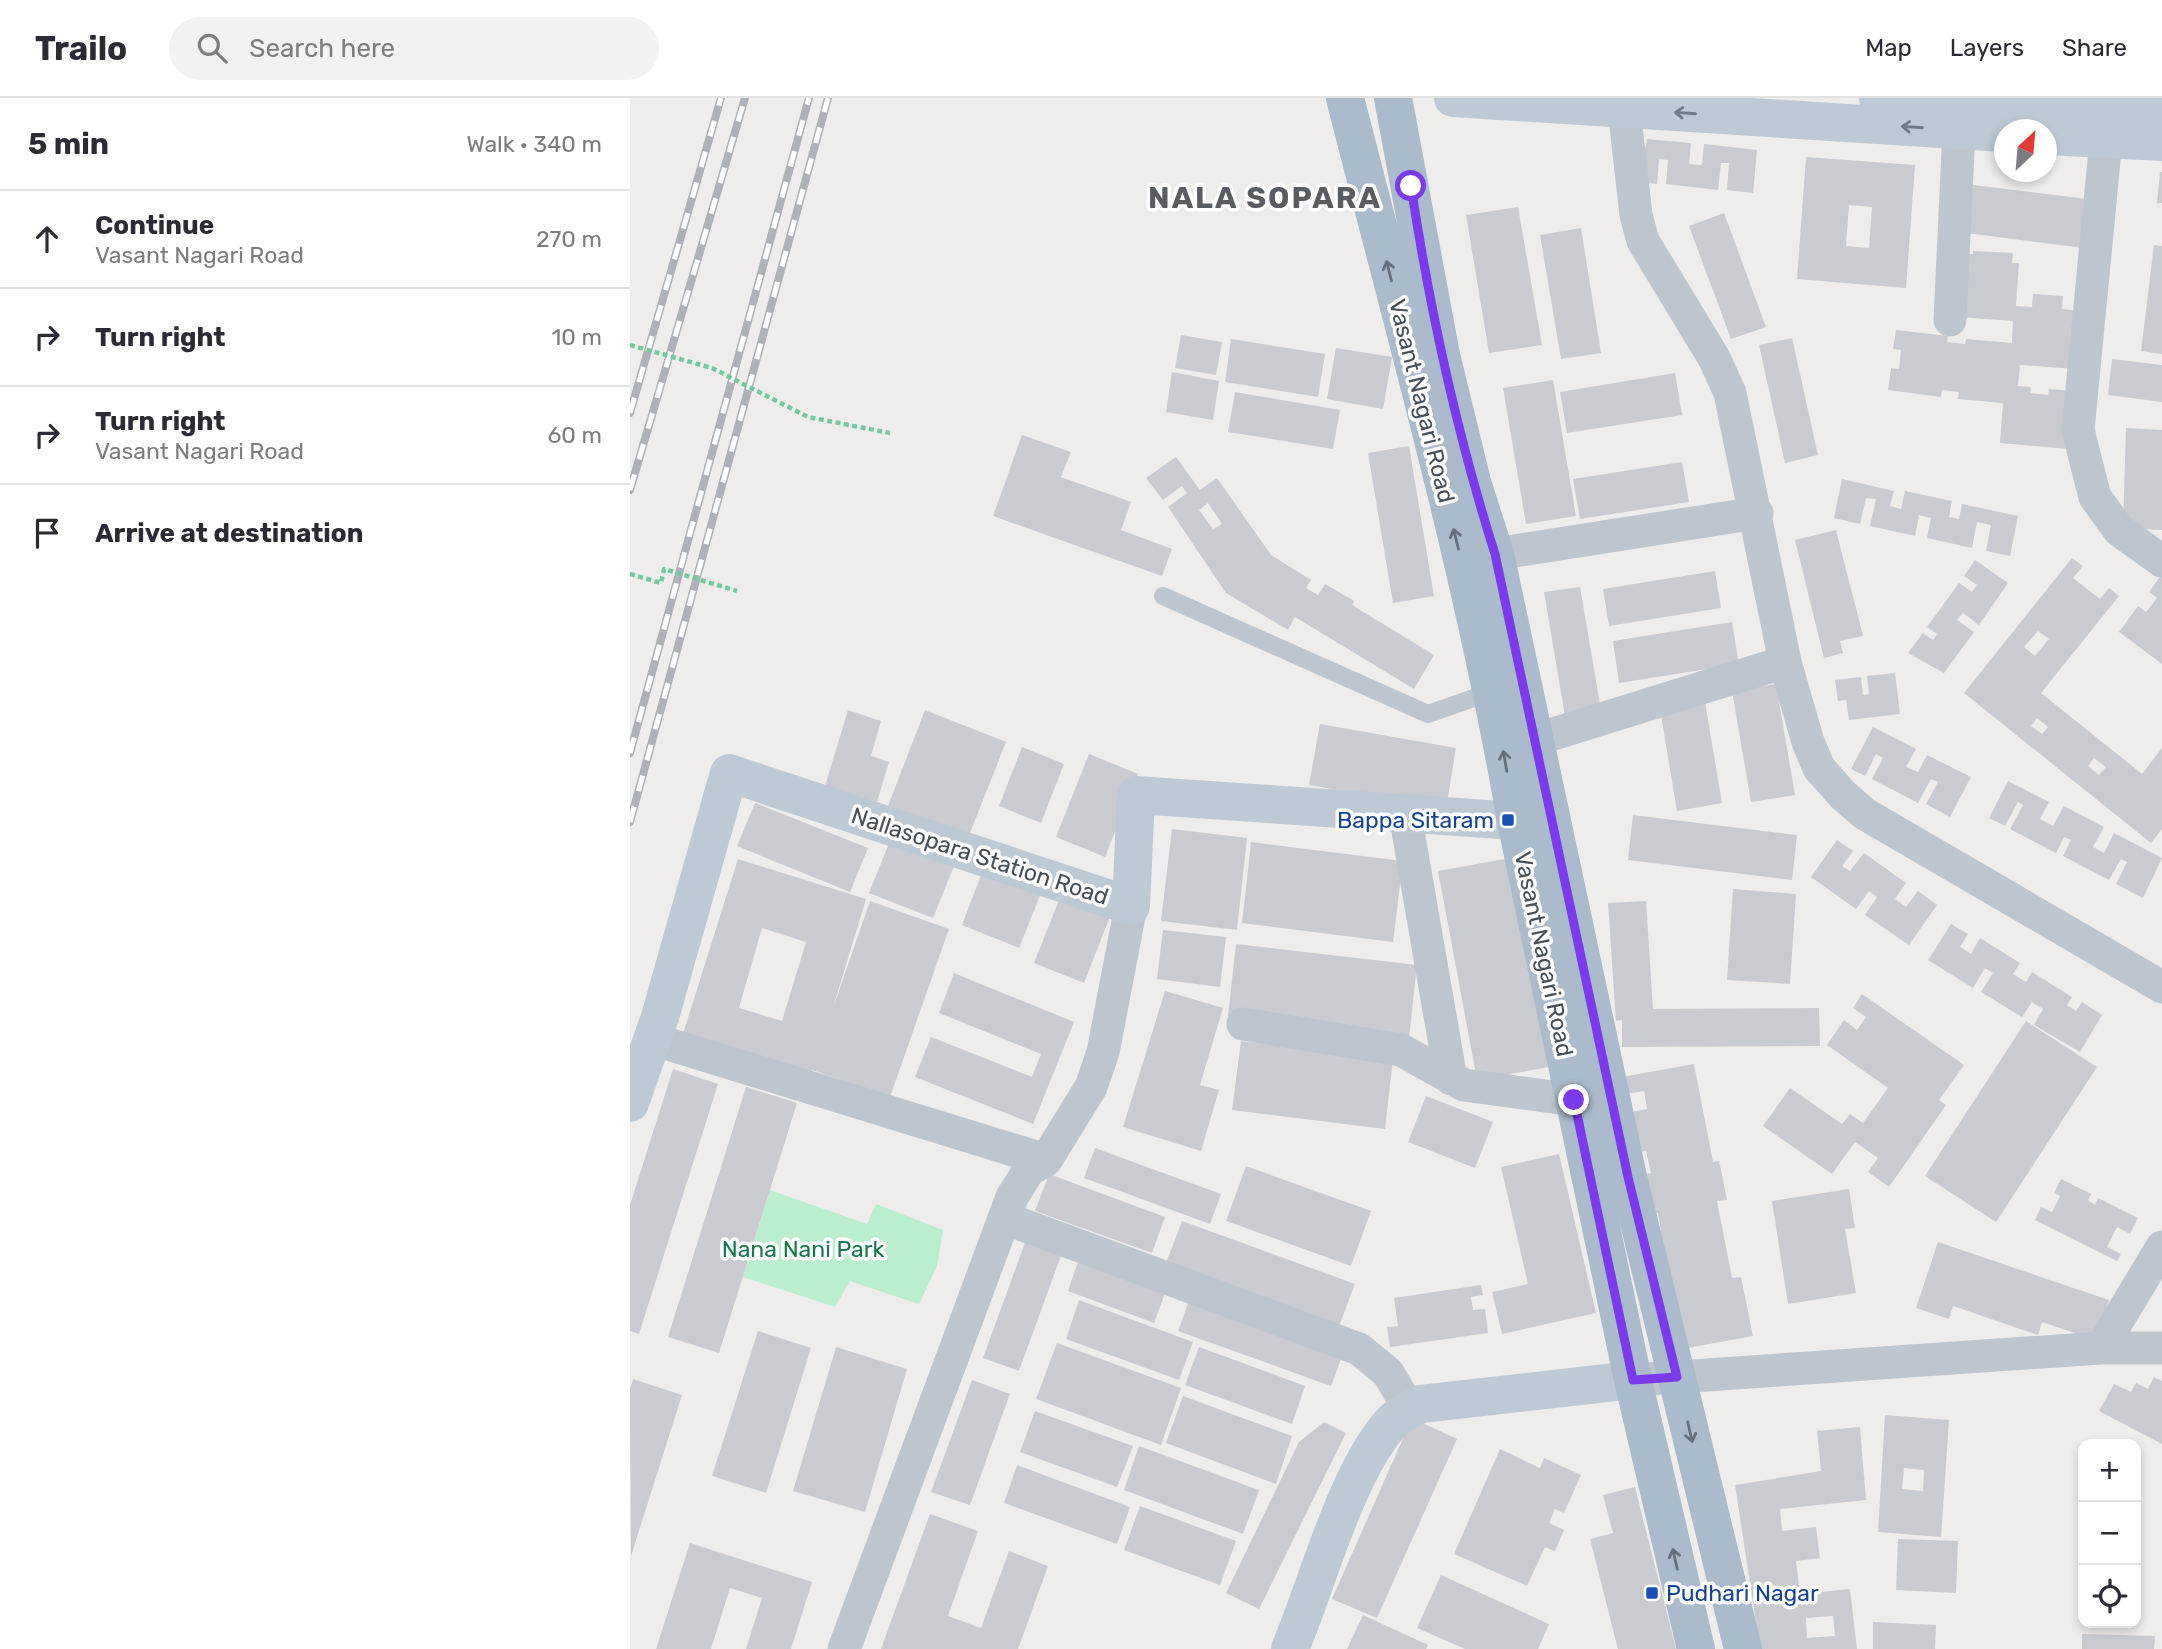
<!DOCTYPE html>
<meta charset="utf-8">
<style>
:root{--surface:#fff;--page:#f2f2f3;--text:#2b2b33;--muted:#7c7c81;--line:#e1e1e2}
body{margin:0;font-family:Rubik,sans-serif;background:var(--page);color:var(--text)}
.controls{position:absolute;right:21px;bottom:21px;display:grid;overflow:hidden;border-radius:14px;box-shadow:0 4px 10px #0003}
.controls button{width:63px;height:63px;display:grid;place-items:center;padding:0;border:0;border-bottom:2px solid var(--line);background:var(--surface);color:var(--text);font:35px sans-serif}
.compass{position:absolute;left:1364px;top:21px;width:63px;height:63px;border-radius:50%;background:var(--surface);box-shadow:0 4px 10px #0003;rotate:26deg}
.stop{position:absolute;width:21px;height:21px;margin:-16px;border:5px solid #7c3aed;border-radius:50%;background:#fff}
.stop.end{background:#7c3aed;border-color:#fff;box-shadow:0 2px 7px #0008}
.list{margin:0;padding:0;list-style:none}
h2{display:flex;justify-content:space-between;align-items:center;height:91px;margin:0;padding:0 28px;font-size:30px}
h2 small{font-size:23px;font-weight:400;color:var(--muted)}
.list li{display:grid;grid-template-columns:46px 1fr auto;gap:21px;align-items:center;box-sizing:border-box;height:98px;padding:0 28px;border-top:2px solid var(--line)}
.list b{display:block;font-size:26px;white-space:nowrap}
.list p{margin:0;font-size:23px;white-space:nowrap;color:var(--muted)}
.list em{font-size:23px;font-style:normal;color:var(--muted)}
.icon{flex:none;width:38px;height:38px;fill:none;stroke:currentColor;stroke-width:2;stroke-linecap:round;stroke-linejoin:round}
.map{position:relative;flex:none;width:1532px;height:1551px;overflow:hidden}
header{display:flex;align-items:center;gap:42px;box-sizing:border-box;height:98px;padding:0 35px;background:var(--surface);border-bottom:2px solid var(--line)}
header strong{font-size:33px}
nav{display:flex;gap:38px;margin-inline-start:auto;font-size:24px}
.search{width:490px;height:63px;background:var(--page);display:flex;align-items:center;gap:18px;box-sizing:border-box;padding:0 24px;border-radius:38px;color:var(--muted);font-size:26px}
main{display:flex}
aside{flex:1;background:var(--surface)}
.map>svg:first-child{display:block}
</style>
<header>
<strong>Trailo</strong>
<div class="search"><svg class="icon" aria-label="search" viewBox="0 0 24 24"><circle cx="10" cy="10" r="6"/><path d="M15 15l6 6"/></svg>Search here</div>
<nav><a>Map</a><a>Layers</a><a>Share</a></nav>
</header>
<main>
<aside>
<h2>5 min<small>Walk · 340 m</small></h2>
<ul class="list">
<li><svg class="icon" aria-label="ahead" viewBox="0 0 24 24"><path d="M12 20V5M6 11l6-6 6 6"/></svg><div><b>Continue</b><p>Vasant Nagari Road</p></div><em>270 m</em></li>
<li><svg class="icon" aria-label="right" viewBox="0 0 24 24"><path d="M7 20v-9h11M14 6l5 5-5 5"/></svg><div><b>Turn right</b></div><em>10 m</em></li>
<li><svg class="icon" aria-label="right" viewBox="0 0 24 24"><path d="M7 20v-9h11M14 6l5 5-5 5"/></svg><div><b>Turn right</b><p>Vasant Nagari Road</p></div><em>60 m</em></li>
<li><svg class="icon" aria-label="arrive" viewBox="0 0 24 24"><path d="M6 21V4h12l-3 4 3 4H6"/></svg><div><b>Arrive at destination</b></div></li>
</ul>
</aside>
<div class="map">
<svg width="1532" height="1551" viewBox="0 0 1532 1551">
<rect width="100%" height="100%" fill="#efecec"/>
<path fill="#b9eece" d="M140,1092L237,1126L246,1106L313,1132L307,1168L289,1206L220,1183L205,1209L113,1179Z"/>
<path fill="#c9cbd1" fill-rule="evenodd" d="M1017,41L1061,45L1059,66L1072,67L1074,46L1127,52L1123,95L1097,92L1099,65H1091L1088,92L1036,86L1038,62L1029,61L1027,86L1009,84Z
M1176,59L1285,67L1276,190L1167,181ZM1219,107L1242,109L1239,150L1216,148Z
M1530,74H1532V105H1527Z
M1335,86L1466,102L1461,151L1329,134Z
M888,109L912,247L859,255L836,117Z
M1094,115L1136,229L1101,241L1059,128Z
M951,130L971,255L931,261L910,137Z
M1524,147L1532,148V256L1511,253Z
M1343,153L1383,155L1382,165H1389L1386,208L1402,209L1403,196L1433,198L1432,211L1449,213L1445,271L1390,267L1388,288L1401,289L1400,295L1418,297L1419,291L1443,293L1438,351L1370,345L1373,305L1328,301L1329,294L1312,292L1311,299L1258,292L1261,270L1269,271L1271,252L1263,251L1266,232L1318,238L1317,244L1335,246L1336,241L1382,245L1383,223L1328,219L1332,156H1343Z
M551,237L592,244L586,277L545,270Z
M1162,240L1188,357L1155,365L1129,247Z
M601,241L695,256L688,299L595,284Z
M706,250L762,259L753,311L697,301Z
M1482,261L1532,267V304L1478,297Z
M542,274L589,283L583,322L536,314Z
M1045,275L1052,317L937,335L930,294Z
M923,282L946,418L896,426L873,290Z
M605,294L710,312L703,351L598,334Z
M1496,330L1532,332V432L1493,430Z
M392,337L441,354L431,379L501,404L491,432L542,451L532,478L363,418Z
M779,348L804,498L763,505L738,355Z
M546,359L570,392L587,380L641,457L681,482L676,490L688,497L695,486L724,503L722,507L804,557L784,591L665,519L658,532L596,495L538,409L557,395L552,388L533,402L516,380ZM578,405L592,426L583,431L569,412Z
M1052,364L1059,404L950,421L943,381Z
M1212,381L1264,393L1260,408L1271,411L1275,393L1322,403L1319,419L1329,421L1332,406L1388,418L1380,458L1356,453L1361,427L1347,424L1342,450L1297,440L1301,420L1289,417L1285,438L1240,428L1246,401L1236,400L1230,426L1204,420Z
M1206,432L1233,538L1210,543L1213,555L1194,560L1165,442Z
M1442,460L1453,468L1443,480L1470,501L1479,490L1489,498L1411,595L1512,676L1532,650V731L1521,745L1334,595ZM1408,533L1419,541L1405,558L1394,549ZM1407,620L1418,629L1412,636L1401,628ZM1464,660L1476,669L1469,677L1458,668Z
M1345,462L1378,485L1349,527L1333,515L1327,522L1344,534L1314,575L1278,555L1293,535L1303,542L1307,536L1297,529L1329,485L1342,494L1347,487L1334,478Z
M1085,473L1091,510L979,528L973,491Z
M1532,476V566L1489,534L1508,508L1516,514L1527,500L1519,494Z
M950,489L971,612L935,618L914,494Z
M1102,524L1109,566L989,585L983,543Z
M1265,575L1270,616L1219,622L1216,602L1208,603L1205,582L1231,579L1233,597L1239,596L1237,578Z
M1146,586L1165,697L1121,704L1102,593Z
M1074,598L1092,705L1047,713L1029,605Z
M218,612L251,623L241,658L259,664L247,704L195,688Z
M295,612L376,644L338,740L258,708Z
M690,626L826,650L816,711L679,687Z
M1243,629L1286,651L1276,669L1288,674L1297,657L1341,679L1320,719L1296,706L1308,684L1301,681L1288,705L1242,681L1253,660L1246,656L1235,678L1221,671Z
M392,649L434,666L411,725L369,708Z
M459,656L508,676L475,759L426,739Z
M1378,683L1419,704L1410,721L1423,728L1434,708L1474,729L1463,749L1474,755L1484,735L1532,760L1513,800L1486,786L1497,764L1491,761L1479,782L1433,758L1441,742L1434,739L1426,755L1380,731L1393,707L1388,704L1375,728L1359,720Z
M125,705L238,750L220,794L107,748Z
M1003,717L1167,737L1162,782L998,762Z
M542,731L617,740L607,832L531,823Z
M1207,742L1223,753L1212,768L1220,773L1234,755L1276,785L1265,801L1276,809L1288,793L1307,807L1279,847L1235,817L1247,799L1239,793L1226,811L1181,779Z
M260,743L324,768L303,820L239,795Z
M621,744L773,763L763,844L612,825Z
M886,759L925,968L847,982L808,773Z
M108,761L236,801L202,913L240,803L319,831L260,999L182,972L179,982L51,942ZM132,830L176,844L152,923L109,910Z
M353,772L411,795L389,850L332,827Z
M1103,791L1166,796L1160,886L1097,882Z
M433,792L483,811L454,885L404,865Z
M1016,803L1023,911L1189,910L1190,948L992,949V922L986,923L978,805Z
M1321,826L1338,836L1330,849L1341,856L1350,840L1390,865L1383,876L1396,884L1402,874L1442,899L1437,907L1446,913L1452,904L1472,917L1450,954L1404,927L1413,911L1402,904L1392,919L1351,894L1363,875L1355,870L1343,890L1298,862Z
M533,832L596,839L590,889L527,881Z
M606,846L787,867L779,940L598,918Z
M324,875L444,924L403,1026L285,979L301,939L402,979L411,956L309,915Z
M535,893L593,910L570,987L589,992L571,1053L493,1029Z
M1232,896L1334,967L1309,1002L1316,1007L1259,1089L1238,1074L1248,1060L1225,1044L1202,1076L1133,1028L1160,990L1212,1026L1220,1016L1233,1025L1258,990L1197,947L1214,922L1227,932L1236,919L1223,910Z
M1396,923L1467,969L1366,1124L1295,1078Z
M611,943L763,961L755,1031L602,1012Z
M1064,966L1083,1064L1089,1063L1097,1102L1087,1103L1102,1180L1111,1179L1123,1238L1047,1252L1017,1135L1031,1133L1028,1115L1016,1117L1008,1077L1021,1075L1016,1053L1004,1055L996,1015L1017,1011L1014,993L996,996L992,979Z
M43,971L88,986L9,1236L0,1233V1107Z
M116,989L167,1005L89,1255L38,1239Z
M796,998L863,1024L845,1070L778,1044Z
M465,1050L591,1096L580,1126L454,1080Z
M929,1056L966,1215L872,1236L862,1194L898,1186L871,1069Z
M616,1068L741,1113L721,1168L596,1123Z
M419,1076L535,1119L522,1155L405,1113Z
M1431,1081L1461,1096L1458,1102L1465,1107L1468,1100L1508,1120L1500,1136L1487,1129L1477,1149L1491,1156L1487,1163L1405,1122L1411,1109L1422,1114L1430,1098L1424,1095Z
M1219,1091L1225,1130L1215,1131L1226,1195L1158,1206L1142,1103Z
M552,1123L725,1186L709,1228L536,1165Z
M400,1131L436,1144L389,1273L353,1260Z
M1308,1144L1479,1202L1465,1242L1412,1224L1408,1237L1323,1208L1319,1221L1286,1210Z
M451,1155L538,1187L524,1225L438,1193Z
M851,1187L853,1197L841,1199L843,1212L855,1211L858,1235L760,1249L757,1229L768,1228L764,1200Z
M561,1197L714,1253L701,1288L548,1233Z
M449,1202L563,1244L549,1282L436,1241Z
M128,1233L181,1250L136,1395L82,1378Z
M427,1245L551,1290L531,1347L406,1301Z
M206,1249L277,1271L235,1414L163,1393Z
M569,1249L675,1288L662,1326L555,1287Z
M1524,1279L1532,1283V1346L1469,1313L1484,1286L1501,1294L1506,1285L1518,1291Z
M3,1281L52,1297L1,1458L0,1291Z
M342,1282L380,1296L340,1407L301,1394Z
M553,1298L662,1338L646,1386L536,1345Z
M405,1313L503,1348L487,1389L390,1354Z
M1255,1317L1319,1322L1311,1439L1248,1434ZM1274,1370L1294,1372L1293,1393L1272,1391Z
M782,1320L827,1341L747,1520L702,1501Z
M694,1324L716,1335L629,1511L596,1495L669,1344Z
M1230,1329L1236,1402L1150,1411L1152,1433L1186,1429L1190,1460L1166,1463L1170,1496L1220,1491L1227,1551H1130L1105,1387L1191,1373L1187,1333ZM1203,1518L1205,1538L1177,1540L1176,1520Z
M509,1348L629,1392L613,1436L494,1392Z
M870,1351L910,1370L914,1360L951,1377L934,1415L925,1411L919,1425L934,1432L925,1453L915,1449L897,1488L824,1456Z
M387,1367L500,1409L487,1446L374,1405Z
M1005,1389L1046,1551H988L960,1441L983,1435L973,1397Z
M510,1408L606,1443L590,1487L494,1452Z
M300,1416L348,1433L318,1518L351,1530L379,1453L418,1468L388,1551H251Z
M1268,1441L1328,1443L1326,1495L1266,1492Z
M60,1445L182,1484L161,1551H116L132,1500L100,1490L81,1551H26Z
M811,1477L919,1526L908,1551H835L787,1530Z
M733,1517L798,1547L796,1551H717Z
M1243,1524L1306,1527L1305,1551H1243Z
M1452,1536L1525,1538L1524,1551H1452Z"/>
<g fill="none" stroke-linecap="round" stroke-linejoin="round">
<path stroke="#bdc6cf" stroke-width="18" d="M533,498L798,616L861,594"/>
<path stroke="#bdc6cf" stroke-width="33" d="M994,11L1006,117L1013,143L1084,260L1100,295L1155,564L1178,644L1189,670L1213,697L1235,716L1532,889
M1476,42L1448,332L1465,399L1489,432L1532,463
M1320,222L1329,32
M865,456L1127,415
M904,642L1155,564
M775,716L821,981
M613,926L771,952L834,987L944,1002
M22,941L416,1062
M374,1120L729,1251L758,1275L780,1312
M1471,1250L1532,1149
M1003,1282L1471,1250H1532
M214,1551L382,1099L399,1072L416,1062L461,989L473,954L501,808"/>
<path stroke="#bec9d6" stroke-width="38" d="M823,0L1374,35
M1248,0L1532,16
M1416,38L1532,44
M0,1005L30,919L99,675L501,808L506,697L886,723
M660,1551C687,1487 717,1371 763,1323C770,1315 782,1311 791,1306L1003,1282"/>
<path stroke="#abbbcb" stroke-width="38" d="M715,0C776,240 844,479 886,723L1003,1282L1066,1551
M763,0L811,257L842,384L865,456L998,1079L1113,1551"/>
<g stroke="#aeb1b7" stroke-width="8">
<path id="rail" d="M0,315L91,0
M0,392L115,0
M0,655L179,0
M0,724L198,0"/>
</g>
<use href="#rail" stroke="#fff" stroke-width="5" stroke-dasharray="16" stroke-linecap="butt"/>
<path stroke="#72cba0" stroke-width="4.5" stroke-dasharray="5 3.5" stroke-linecap="butt" d="M0,247L82,270L178,319L260,335
M0,476L31,485L34,471L107,493"/>
</g>
<defs><path id="oneway-shaft" d="M-6 0H5M1.5-3L5.5 0L1.5 3" fill="none" stroke-width="1.6" stroke-linecap="round" stroke-linejoin="round" transform="scale(1.75)"/></defs>
<g stroke="#6f7a85">
<use href="#oneway-shaft" transform="translate(1055 15) rotate(-176)"/>
<use href="#oneway-shaft" transform="translate(1282 29) rotate(-176)"/>
</g>
<g stroke="#646f7b">
<use href="#oneway-shaft" transform="translate(759 173) rotate(-104)"/>
<use href="#oneway-shaft" transform="translate(826 441) rotate(-104)"/>
<use href="#oneway-shaft" transform="translate(875 663) rotate(-100)"/>
<use href="#oneway-shaft" transform="translate(1060 1334) rotate(77)"/>
<use href="#oneway-shaft" transform="translate(1045 1461) rotate(-103)"/>
</g>
<g fill="none" stroke-linecap="round" stroke-linejoin="round">
<path stroke="#7c3aed" stroke-width="9" d="M781,88C800,213 827,336 865,456L998,1079L1047,1279L1003,1282L944,1002"/>
</g>
<g fill="#1a4fb4" stroke="#fff" stroke-width="2.5">
<rect x="871" y="715" width="14" height="14" rx="3.5"/>
<rect x="1015" y="1488" width="14" height="14" rx="3.5"/>
</g>
<g text-anchor="middle" dominant-baseline="central" stroke-width="7" stroke-linejoin="round" paint-order="stroke">
<g font-size="23" fill="#454f59" stroke="#fff">
<text transform="translate(792 303) rotate(76)">Vasant Nagari Road</text>
<text transform="translate(350 758) rotate(18)">Nallasopara Station Road</text>
<text transform="translate(914 856) rotate(78)">Vasant Nagari Road</text>
</g>
<g font-size="23" fill="#164399" stroke="#fff" text-anchor="end">
<text x="864" y="722">Bappa Sitaram</text>
<text x="1036" y="1495" text-anchor="start">Pudhari Nagar</text>
</g>
<g font-size="23" fill="#177949" stroke="#fff">
<text x="173" y="1151">Nana Nani Park</text>
</g>
<g font-size="30" font-weight="bold" letter-spacing="2" fill="#595c61" stroke="#fff">
<text x="635" y="100">NALA SOPARA</text>
</g>
</g>
</svg>
<div class="controls">
<button>+</button>
<button>−</button>
<button><svg class="icon" aria-label="locate" viewBox="0 0 24 24"><circle cx="12" cy="12" r="6"/><path d="M12 2v4M12 18v4M2 12h4M18 12h4"/></svg></button>
</div>
<svg class="compass" viewBox="-18 -18 36 36"><path d="M0-13l5 13h-10z" fill="#e53935"/><path d="M0 13l5-13h-10z" fill="#7c7c81"/></svg>
<div class="stop" style="left:781px;top:88px"></div>
<div class="stop end" style="left:944px;top:1002px"></div>
</div>
</main>
